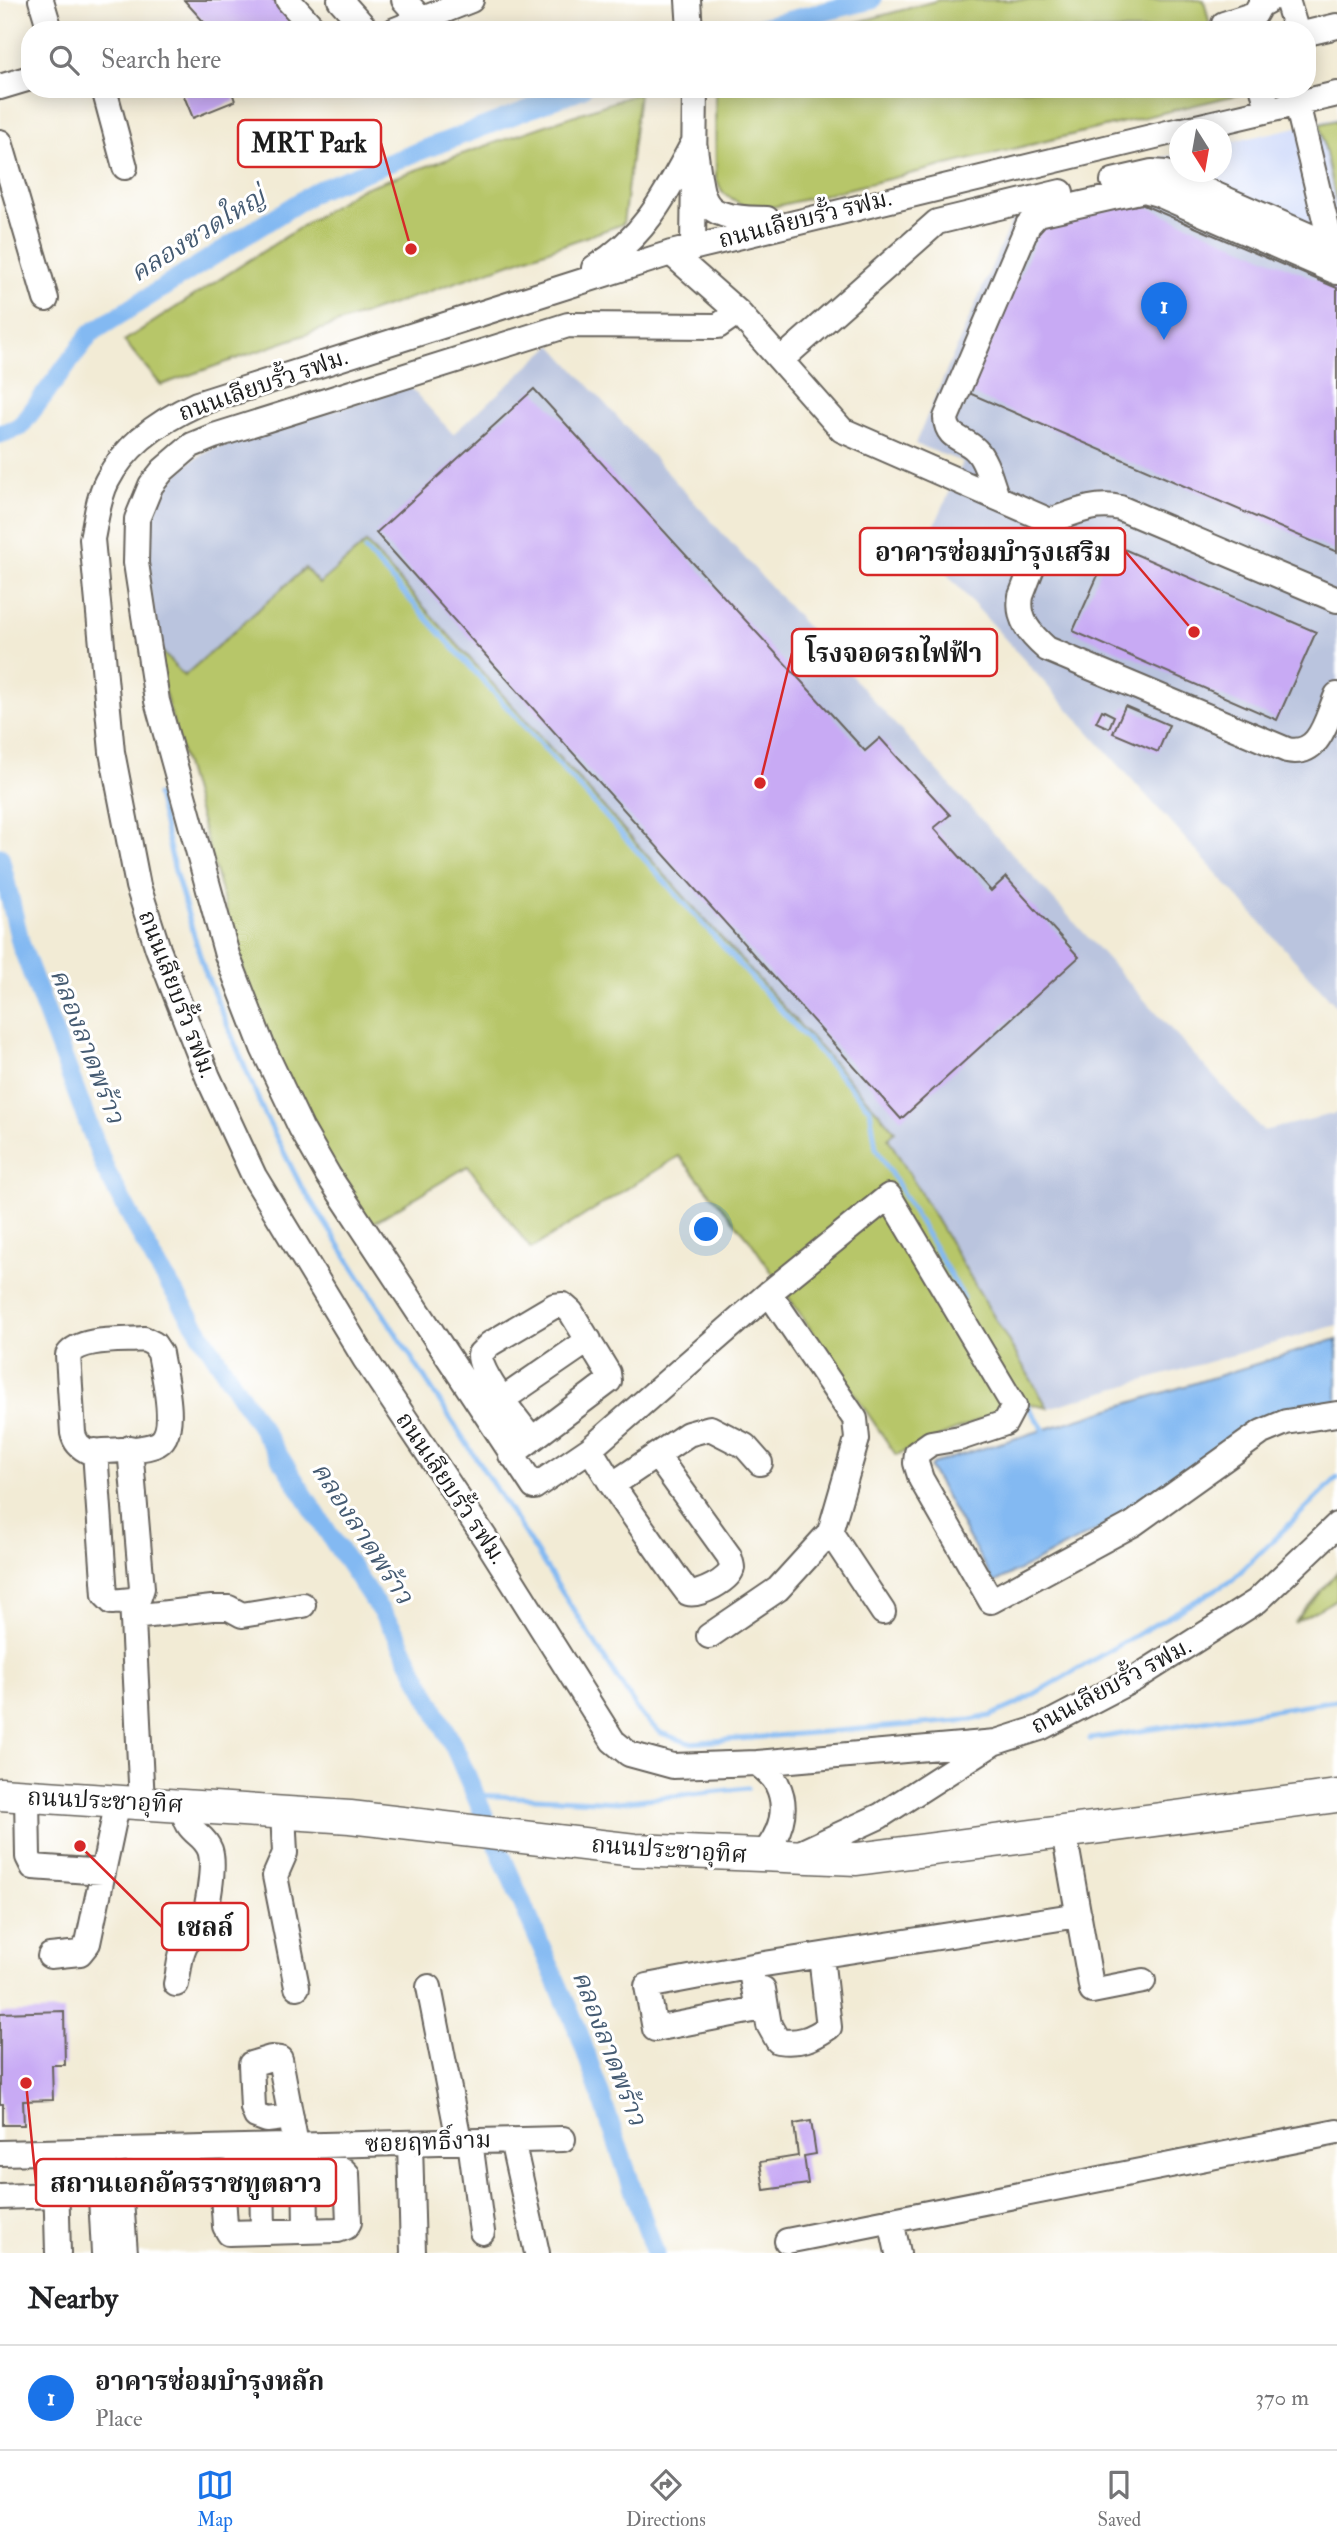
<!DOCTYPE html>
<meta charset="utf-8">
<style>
:root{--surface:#fff;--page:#f2f2f2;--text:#202124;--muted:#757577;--line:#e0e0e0;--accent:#1a73e8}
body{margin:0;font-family:"IM FELL Double Pica","Noto Serif Thai",serif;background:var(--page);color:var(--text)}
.compass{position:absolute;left:1169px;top:119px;width:63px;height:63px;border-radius:50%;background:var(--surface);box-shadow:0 4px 18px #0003;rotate:169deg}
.you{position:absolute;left:707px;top:1230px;width:24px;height:24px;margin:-18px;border:5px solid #fff;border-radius:50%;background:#1a73e8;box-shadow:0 0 0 10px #1a73e833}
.badge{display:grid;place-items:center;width:46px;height:46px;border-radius:50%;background:var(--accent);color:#fff;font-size:23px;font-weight:700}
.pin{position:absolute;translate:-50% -58px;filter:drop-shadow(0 2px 4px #0008)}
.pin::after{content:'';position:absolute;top:37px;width:24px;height:21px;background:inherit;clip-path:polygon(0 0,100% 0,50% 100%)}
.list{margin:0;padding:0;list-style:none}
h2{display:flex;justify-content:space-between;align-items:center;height:91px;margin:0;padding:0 28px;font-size:30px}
h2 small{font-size:23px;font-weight:400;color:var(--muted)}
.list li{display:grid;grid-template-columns:46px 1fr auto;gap:21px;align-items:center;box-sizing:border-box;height:105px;padding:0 28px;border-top:2px solid var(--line)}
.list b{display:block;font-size:26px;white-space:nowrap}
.list p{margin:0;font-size:23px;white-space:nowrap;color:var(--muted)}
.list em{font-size:23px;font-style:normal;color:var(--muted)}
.icon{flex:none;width:38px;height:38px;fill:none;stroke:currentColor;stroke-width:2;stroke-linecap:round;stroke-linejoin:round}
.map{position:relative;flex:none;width:1337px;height:2253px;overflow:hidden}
.search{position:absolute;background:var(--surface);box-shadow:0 4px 18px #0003;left:21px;right:21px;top:21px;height:77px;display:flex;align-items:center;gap:18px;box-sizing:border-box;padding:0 24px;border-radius:28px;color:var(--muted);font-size:26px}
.sheet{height:196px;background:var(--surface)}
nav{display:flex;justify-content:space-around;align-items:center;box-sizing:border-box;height:98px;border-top:2px solid var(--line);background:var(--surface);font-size:19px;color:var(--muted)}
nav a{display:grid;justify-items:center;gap:4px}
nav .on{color:var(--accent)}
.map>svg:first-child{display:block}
</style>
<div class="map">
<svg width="1337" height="2253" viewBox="0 0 1337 2253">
<rect width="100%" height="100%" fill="#fff"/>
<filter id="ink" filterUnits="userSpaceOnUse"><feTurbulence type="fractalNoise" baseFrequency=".0143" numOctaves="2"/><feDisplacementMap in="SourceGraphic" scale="14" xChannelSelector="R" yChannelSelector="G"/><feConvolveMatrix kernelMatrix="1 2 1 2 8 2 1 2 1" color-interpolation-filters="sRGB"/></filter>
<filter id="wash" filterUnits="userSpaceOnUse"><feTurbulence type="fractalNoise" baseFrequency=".00686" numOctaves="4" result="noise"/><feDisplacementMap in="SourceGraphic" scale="28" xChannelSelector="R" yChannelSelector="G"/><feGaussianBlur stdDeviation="1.57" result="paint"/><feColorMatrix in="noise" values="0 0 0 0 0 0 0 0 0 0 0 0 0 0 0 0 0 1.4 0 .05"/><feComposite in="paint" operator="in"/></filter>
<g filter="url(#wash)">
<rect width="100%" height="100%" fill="#f2ebd5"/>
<path fill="#cfdafa" d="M1337,118V259L1152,160L1179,154L1180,172H1222V144Z"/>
<path fill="#bac4de" d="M1153,180L1337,260V1007L924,549L963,462L915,444L1016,210Z
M552,345L1263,1131L1337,1113V1325L1048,1408L888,1137L895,1131L366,544L319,584L305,569L184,676L158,647L147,571L149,527L155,508L163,492L177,474L190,462L212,449L409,386L453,434Z"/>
<path fill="#b7c669" stroke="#6a7142" stroke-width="2" d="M939,0H1204L1211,30H829Z
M715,89H1253V91L773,207L740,204L722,192L716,178Z
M639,93L623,224L161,385L124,341L358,190Z
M1337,120V207L1320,124Z
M366,543L895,1131L888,1138L1048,1408L1022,1402L896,1455L749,1239L679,1156L531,1249L468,1166L366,1227L265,1047L160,676L158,647L184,676L305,568L319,584Z
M1337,1572V1599L1294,1623Z"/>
<path fill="#83b9f2" stroke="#506a87" stroke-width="2" d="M1337,1339V1404L1264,1417L1099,1529L994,1583L930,1468L932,1464Z"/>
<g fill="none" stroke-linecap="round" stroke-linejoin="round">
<path stroke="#83b9f2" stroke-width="5" d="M365,550L870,1109L876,1148L964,1298
M157,795L175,871L204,969L264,1113L300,1184L641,1715L661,1733L689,1743L971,1720L990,1716L1015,1705L1232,1580L1337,1478
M1024,1401L1044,1430
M1090,1739L1337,1700
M476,1795L618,1802L748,1788"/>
<path stroke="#83b9f2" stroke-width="19" d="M749,30L872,0
M0,434L20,427L91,333L318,190L582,89
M0,857L21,945L106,1171L157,1265L336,1545L395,1632L456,1751L579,2033L655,2253"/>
</g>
<g id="blocks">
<path fill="#c8aaf4" d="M184,0H274L297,25L292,30H211Z
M181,89H231L235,101L193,118Z
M1141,204L1337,288V552L969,393L1043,223Z
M534,389L865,751L880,738L950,815L934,828L991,891L1006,877L1079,957L901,1119L376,533Z
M1112,544L1316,632L1277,720L1073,631Z
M1125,706L1169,725L1158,752L1113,733Z
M1102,710L1114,716L1109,728L1096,722Z
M64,2011L65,2065H52L53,2100L23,2101L24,2125H3V2104H0V2013Z
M811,2121L816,2154L804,2156L808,2184L764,2190L760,2162L798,2156L794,2124Z"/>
</g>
</g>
<g filter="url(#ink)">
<use href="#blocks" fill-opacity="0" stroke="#67645d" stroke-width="2"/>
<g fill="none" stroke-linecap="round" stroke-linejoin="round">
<g stroke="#67645d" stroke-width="28">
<path id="minor" d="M41,0L50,30
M288,0L315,30
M340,0L367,30
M404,0L422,20
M688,0L690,30
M1287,0L1296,30
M1224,24L1255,14L1260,5L1269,0
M395,30L471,0
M1307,33L1337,26
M0,87L30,78
M104,89L125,167
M1263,89L1268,110
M1297,103L1331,245
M1180,130L671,253L197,404C162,420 125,445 107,481C98,498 96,520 92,539L112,752L138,886L158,949L208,1077L254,1176L365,1359L485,1538L613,1741L629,1754L673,1766L757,1763L996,1742L1040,1728L1136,1678L1257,1601L1337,1525
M1184,130L1337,94
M0,142L46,299
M694,142C704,205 695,218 767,219
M1113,181L1152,172L1166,173L1337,248
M693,246L695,89
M671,253L738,312
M594,268C646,236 666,194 694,142
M781,360L937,222L1061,192
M997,497C991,483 987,461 976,450C964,437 947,440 946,418L1028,225L1038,214L1144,190L1158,194L1337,272
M1050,521L842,430L738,312L718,326L568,325L214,436L192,445L163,470L151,485L137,519L136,563L157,701L227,955L263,1048L301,1128L328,1175L534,1487L590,1449L769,1293L889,1196L1014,1406L1005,1423L960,1438L931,1443L917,1453L916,1463L921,1479L991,1601L1133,1524L1262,1432L1286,1422L1337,1414
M1337,600L1120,508C1095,502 1073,513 1050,521L1021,596C1017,620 1030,634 1047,649L1287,750C1320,757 1326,720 1337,695
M144,1339L154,1344L160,1353C163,1374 181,1436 155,1445C140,1451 108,1450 90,1452C80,1448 75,1443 73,1433L68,1355C81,1337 123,1341 144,1339Z
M503,1399L589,1340
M590,1449L612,1485L679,1581L688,1593C699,1596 730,1580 732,1568C732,1565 730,1559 729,1556L657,1456
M95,1451L105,1595L112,1602L132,1600L139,1597L142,1588L130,1448
M511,1455L609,1381L608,1373L571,1312L563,1305L554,1306L490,1344L480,1354C479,1375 518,1420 531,1438
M612,1485L688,1434L710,1428L745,1446L760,1463
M830,1532L883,1612
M132,1600L142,1803
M133,1617L212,1608H229L242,1615L303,1605
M709,1636L778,1589L830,1532L857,1439L855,1419L769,1293
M757,1763C764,1769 773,1775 777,1784C790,1810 779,1836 762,1856
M27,1796L28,1857L33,1867L103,1872
M283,1812L285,1853L275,1876L297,1987
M1064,1833L1092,1991L1143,1981
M796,1855L880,1816L992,1744
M50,1956L80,1953L88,1943L118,1801
M750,1967L758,2009L655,2029L647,1986L758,1965L1079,1915
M176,1984C179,1972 179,1958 184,1947C187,1939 196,1933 200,1925C208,1913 215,1864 210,1850C202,1830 186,1836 183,1805
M429,1987L459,2140
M763,1989L769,2025L778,2041C799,2044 812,2039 829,2027L821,1956
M291,2117L267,2120L256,2116L253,2108L251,2064L271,2058L280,2059L296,2145
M512,2140L537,2253
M470,2141L482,2232
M410,2143L413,2253
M0,2153L563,2139
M305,2155L306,2231
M99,2159L104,2253
M262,2169L343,2170L347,2174L349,2222L346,2227L338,2230L229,2233L225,2226L222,2178L226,2172L231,2171Z
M262,2169L263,2232
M0,2197L56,2195
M891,2220L898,2253
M787,2241L1337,2132
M58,2253L56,2177L119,2174L125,2253"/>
</g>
<g stroke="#67645d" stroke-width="35">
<path id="major" d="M0,1794L350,1817L635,1850L857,1859L1337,1796"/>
</g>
<use href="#minor" stroke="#fff" stroke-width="24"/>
<use href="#major" stroke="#fff" stroke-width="32"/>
</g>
</g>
<g text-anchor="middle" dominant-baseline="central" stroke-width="6" stroke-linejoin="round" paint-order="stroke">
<g font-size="24" fill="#1c1c1c" stroke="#fff">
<text transform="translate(805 219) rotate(-14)">ถนนเลียบรั้ว รฟม.</text>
<text transform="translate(263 385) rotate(-19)">ถนนเลียบรั้ว รฟม.</text>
<text transform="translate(177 994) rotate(69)">ถนนเลียบรั้ว รฟม.</text>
<text transform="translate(451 1488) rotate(56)">ถนนเลียบรั้ว รฟม.</text>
<text transform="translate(1111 1686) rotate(-28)">ถนนเลียบรั้ว รฟม.</text>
<text transform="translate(105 1801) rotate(3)">ถนนประชาอุทิศ</text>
<text transform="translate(669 1850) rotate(4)">ถนนประชาอุทิศ</text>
<text transform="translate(428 2142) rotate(-2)">ซอยฤทธิ์งาม</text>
</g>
<g font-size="26" font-style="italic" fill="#455b72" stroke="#fff">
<text transform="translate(198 235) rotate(-32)">คลองชวดใหญ่</text>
<text transform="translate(87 1046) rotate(69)">คลองลาดพร้าว</text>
<text transform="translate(362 1533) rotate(57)">คลองลาดพร้าว</text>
<text transform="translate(609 2048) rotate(69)">คลองลาดพร้าว</text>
</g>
</g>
<path fill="none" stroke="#d62828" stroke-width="2.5" d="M411 249L381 143M1194 632L1125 551M760 783L792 653M80 1846L162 1927M26 2083L36 2183"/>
<g fill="#d62828" stroke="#fff" stroke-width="2.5">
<circle cx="411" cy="249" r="7"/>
<circle cx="1194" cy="632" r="7"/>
<circle cx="760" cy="783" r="7"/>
<circle cx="80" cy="1846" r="7"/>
<circle cx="26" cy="2083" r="7"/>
</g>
<g fill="#fff" stroke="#d62828" stroke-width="2.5">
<rect x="238" y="120" width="143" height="47" rx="7"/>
<rect x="860" y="528" width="265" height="47" rx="7"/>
<rect x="792" y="629" width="205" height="47" rx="7"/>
<rect x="162" y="1903" width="86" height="47" rx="7"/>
<rect x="36" y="2159" width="300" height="47" rx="7"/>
</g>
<g font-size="26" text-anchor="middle" font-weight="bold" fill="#1c1c1c">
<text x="309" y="152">MRT Park</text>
<text x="993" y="561">อาคารซ่อมบำรุงเสริม</text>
<text x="894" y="662">โรงจอดรถไฟฟ้า</text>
<text x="205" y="1936">เชลล์</text>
<text x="186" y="2192">สถานเอกอัครราชทูตลาว</text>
</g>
</svg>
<svg class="compass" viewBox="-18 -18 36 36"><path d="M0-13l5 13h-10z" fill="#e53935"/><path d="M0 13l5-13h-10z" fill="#757577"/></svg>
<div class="you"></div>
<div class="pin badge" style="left:1164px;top:340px">1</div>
<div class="search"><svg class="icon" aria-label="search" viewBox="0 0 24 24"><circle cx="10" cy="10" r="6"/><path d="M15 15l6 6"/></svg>Search here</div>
</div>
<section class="sheet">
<h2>Nearby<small></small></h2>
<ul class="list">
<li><span class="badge">1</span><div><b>อาคารซ่อมบำรุงหลัก</b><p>Place</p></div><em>370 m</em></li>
</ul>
</section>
<nav>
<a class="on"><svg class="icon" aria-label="map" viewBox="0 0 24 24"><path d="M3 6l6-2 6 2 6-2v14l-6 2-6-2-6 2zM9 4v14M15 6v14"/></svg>Map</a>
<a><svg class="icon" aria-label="directions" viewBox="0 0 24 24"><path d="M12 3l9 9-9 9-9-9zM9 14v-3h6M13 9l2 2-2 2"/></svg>Directions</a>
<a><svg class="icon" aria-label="saved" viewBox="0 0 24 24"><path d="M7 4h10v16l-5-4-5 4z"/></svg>Saved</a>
</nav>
